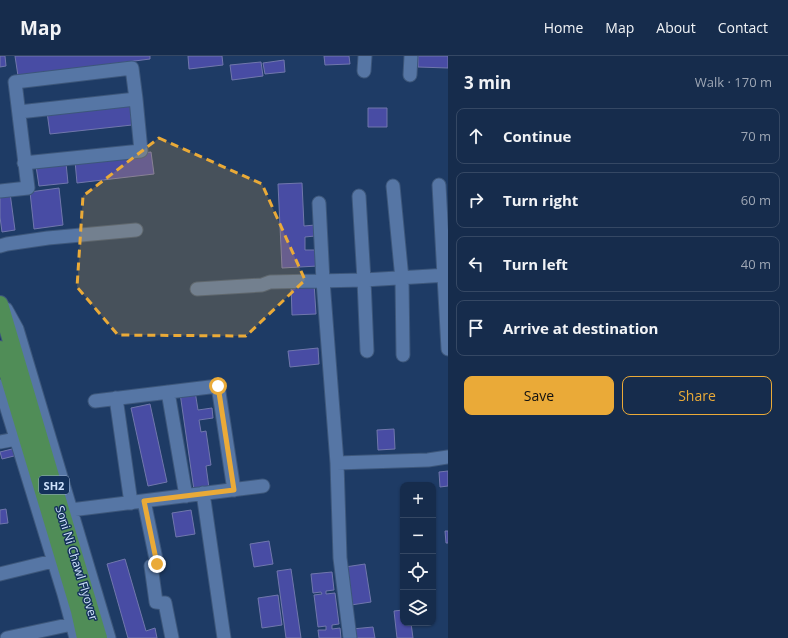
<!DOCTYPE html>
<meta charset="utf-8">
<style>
:root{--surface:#162c4c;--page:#1f3453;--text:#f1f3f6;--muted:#9ea7b5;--line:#354864;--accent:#eaaa38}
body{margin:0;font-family:"Open Sans",sans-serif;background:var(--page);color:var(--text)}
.controls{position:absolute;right:12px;bottom:12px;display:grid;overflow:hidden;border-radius:8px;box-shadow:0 1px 3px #0004}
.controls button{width:36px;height:36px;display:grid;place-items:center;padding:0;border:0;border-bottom:1px solid var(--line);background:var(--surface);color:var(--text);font:20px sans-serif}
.stop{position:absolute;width:12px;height:12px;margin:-9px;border:3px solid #eaaa38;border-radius:50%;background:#fff}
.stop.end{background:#eaaa38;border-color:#fff;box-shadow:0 1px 4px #0008}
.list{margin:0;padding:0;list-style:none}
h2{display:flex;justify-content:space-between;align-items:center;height:52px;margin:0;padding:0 16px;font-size:17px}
h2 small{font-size:13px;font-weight:400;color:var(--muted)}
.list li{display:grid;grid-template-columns:26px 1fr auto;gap:12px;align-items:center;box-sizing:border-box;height:56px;margin:0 8px 8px;padding:0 8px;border:1px solid var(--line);border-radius:8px}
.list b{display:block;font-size:15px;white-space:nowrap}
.list em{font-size:13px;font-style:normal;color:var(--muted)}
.actions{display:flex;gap:8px;padding:12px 16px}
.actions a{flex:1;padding:9px 0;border:1px solid var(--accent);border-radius:8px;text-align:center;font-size:14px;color:var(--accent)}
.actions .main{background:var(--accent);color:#111}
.icon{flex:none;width:22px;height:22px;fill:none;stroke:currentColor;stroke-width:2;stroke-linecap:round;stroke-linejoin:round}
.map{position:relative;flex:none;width:448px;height:582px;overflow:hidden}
header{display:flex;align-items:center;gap:24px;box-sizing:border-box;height:56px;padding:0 20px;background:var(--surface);border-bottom:1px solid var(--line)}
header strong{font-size:19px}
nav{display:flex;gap:22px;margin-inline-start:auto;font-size:14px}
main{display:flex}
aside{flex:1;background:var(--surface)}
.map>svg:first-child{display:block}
</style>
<header>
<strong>Map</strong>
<nav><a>Home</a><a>Map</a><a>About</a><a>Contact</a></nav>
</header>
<main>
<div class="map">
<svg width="448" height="582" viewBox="0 0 448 582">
<rect width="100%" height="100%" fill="#1e3b65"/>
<path fill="#484ca4" stroke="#7077ac" d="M0,0H5L6,10L0,11Z
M15,0H150V3L18,20Z
M188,0H222L223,9L189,13Z
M324,0H349L350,8L325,9Z
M418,0H448V12L418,11Z
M284,4L285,16L265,18L263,7Z
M261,6L263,20L232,24L230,9Z
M130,49L132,69L50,78L47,56Z
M368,52H387V71H368Z
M151,96L154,118L77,127L75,105Z
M66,107L68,127L39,130L36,110Z
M302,127L304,170L315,169V180L305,181V194H318V210L282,212L278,128Z
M59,132L63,169L34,173L30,136Z
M10,137L15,174L2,176L0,161V139Z
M314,227L316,258L292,259L291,228Z
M318,292L319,308L290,311L288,295Z
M195,335L198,354L212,352L213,362L199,364L201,376L206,375L211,409L206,410L209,432L194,434L180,337Z
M150,348L167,426L148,430L131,352Z
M394,373L395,393L378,394L377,374Z
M16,392L18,399L2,403L0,396Z
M448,415V430L440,431L439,416Z
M6,453L8,467L0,468V454Z
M191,454L195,478L176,481L172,457Z
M445,475H448V487H446Z
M269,485L273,508L254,511L250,488Z
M125,503L146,575L155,572L157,582H128L107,508Z
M365,508L371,546L351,549L345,511Z
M291,513L301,582H286L277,515Z
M332,516L334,534L326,535V538L335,537L339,568L332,569V573L340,572L341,582H319L318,574H326V570L318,571L314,539L322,538L321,536L313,537L311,518Z
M278,539L282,569L262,572L258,542Z
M403,554V567H411L413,582H397L394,555Z
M373,571L375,582H353L352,573Z"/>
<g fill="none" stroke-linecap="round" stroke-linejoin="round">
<g stroke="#3d577b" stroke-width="15">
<path id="minor" d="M364,15L365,0
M410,19L411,0
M19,56L136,43L141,95L24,107
M439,129L448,293
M393,130L402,223L403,299
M0,135L28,132L15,26L132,12L136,43
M359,140L364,224L367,295
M319,147L323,225L337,407L340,502L350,582
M0,190L7,188L48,182L136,174
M197,233L262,229L270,226L364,224L448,219
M6,253L17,273L109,582
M0,330L64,538L76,582
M168,336L186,440
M116,342L131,447
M95,345L218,330L234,434
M0,386L16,383
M337,407L428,404L448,401
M203,437L224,582
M144,445L157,508L151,510L156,546L165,547L172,582
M71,454L263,430
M0,518L53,505
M7,582L72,568"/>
</g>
<g stroke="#3d577b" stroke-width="18">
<path id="major" d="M0,248L99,582
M0,293L79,555L85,582"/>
</g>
<use href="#minor" stroke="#5676a5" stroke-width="13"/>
<use href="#major" stroke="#508d57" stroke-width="16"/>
</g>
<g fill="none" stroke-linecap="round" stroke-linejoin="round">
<path stroke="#eaaa38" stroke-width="5" d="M157,508L144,445L234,434L218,330"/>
</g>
<path fill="#eaaa38" fill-opacity="0.2" stroke="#eaaa38" stroke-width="3" stroke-dasharray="8 5" stroke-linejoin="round" d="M159,82L262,128L305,224L246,280L118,279L77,231L83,140Z"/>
<g text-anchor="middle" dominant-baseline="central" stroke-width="3" stroke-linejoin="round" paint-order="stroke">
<rect fill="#13305a" stroke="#97accb" stroke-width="1" x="39" y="420" width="30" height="18" rx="3"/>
<g font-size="11" font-weight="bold" fill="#cfe1fb">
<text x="54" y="429">SH2</text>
</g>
<g font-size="12" fill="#cfe1fb" stroke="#13305a">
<text transform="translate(77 507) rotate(73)">Soni Ni Chawl Flyover</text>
</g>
</g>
</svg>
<div class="controls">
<button>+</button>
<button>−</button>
<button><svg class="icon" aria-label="locate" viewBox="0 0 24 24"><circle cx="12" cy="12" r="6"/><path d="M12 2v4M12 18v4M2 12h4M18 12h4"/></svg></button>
<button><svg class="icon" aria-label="layers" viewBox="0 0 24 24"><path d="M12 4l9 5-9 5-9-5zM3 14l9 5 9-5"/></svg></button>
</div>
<div class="stop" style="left:218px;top:330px"></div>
<div class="stop end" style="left:157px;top:508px"></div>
</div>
<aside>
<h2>3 min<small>Walk · 170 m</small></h2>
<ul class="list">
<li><svg class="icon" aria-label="ahead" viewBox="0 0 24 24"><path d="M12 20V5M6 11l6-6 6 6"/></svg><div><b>Continue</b></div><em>70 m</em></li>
<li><svg class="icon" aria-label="right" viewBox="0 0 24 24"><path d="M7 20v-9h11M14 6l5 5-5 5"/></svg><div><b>Turn right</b></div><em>60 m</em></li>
<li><svg class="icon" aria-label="left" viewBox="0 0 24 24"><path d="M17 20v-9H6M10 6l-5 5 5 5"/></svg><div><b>Turn left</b></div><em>40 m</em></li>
<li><svg class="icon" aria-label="arrive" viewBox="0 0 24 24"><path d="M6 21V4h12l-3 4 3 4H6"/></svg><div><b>Arrive at destination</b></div></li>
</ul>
<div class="actions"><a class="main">Save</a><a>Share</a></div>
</aside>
</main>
